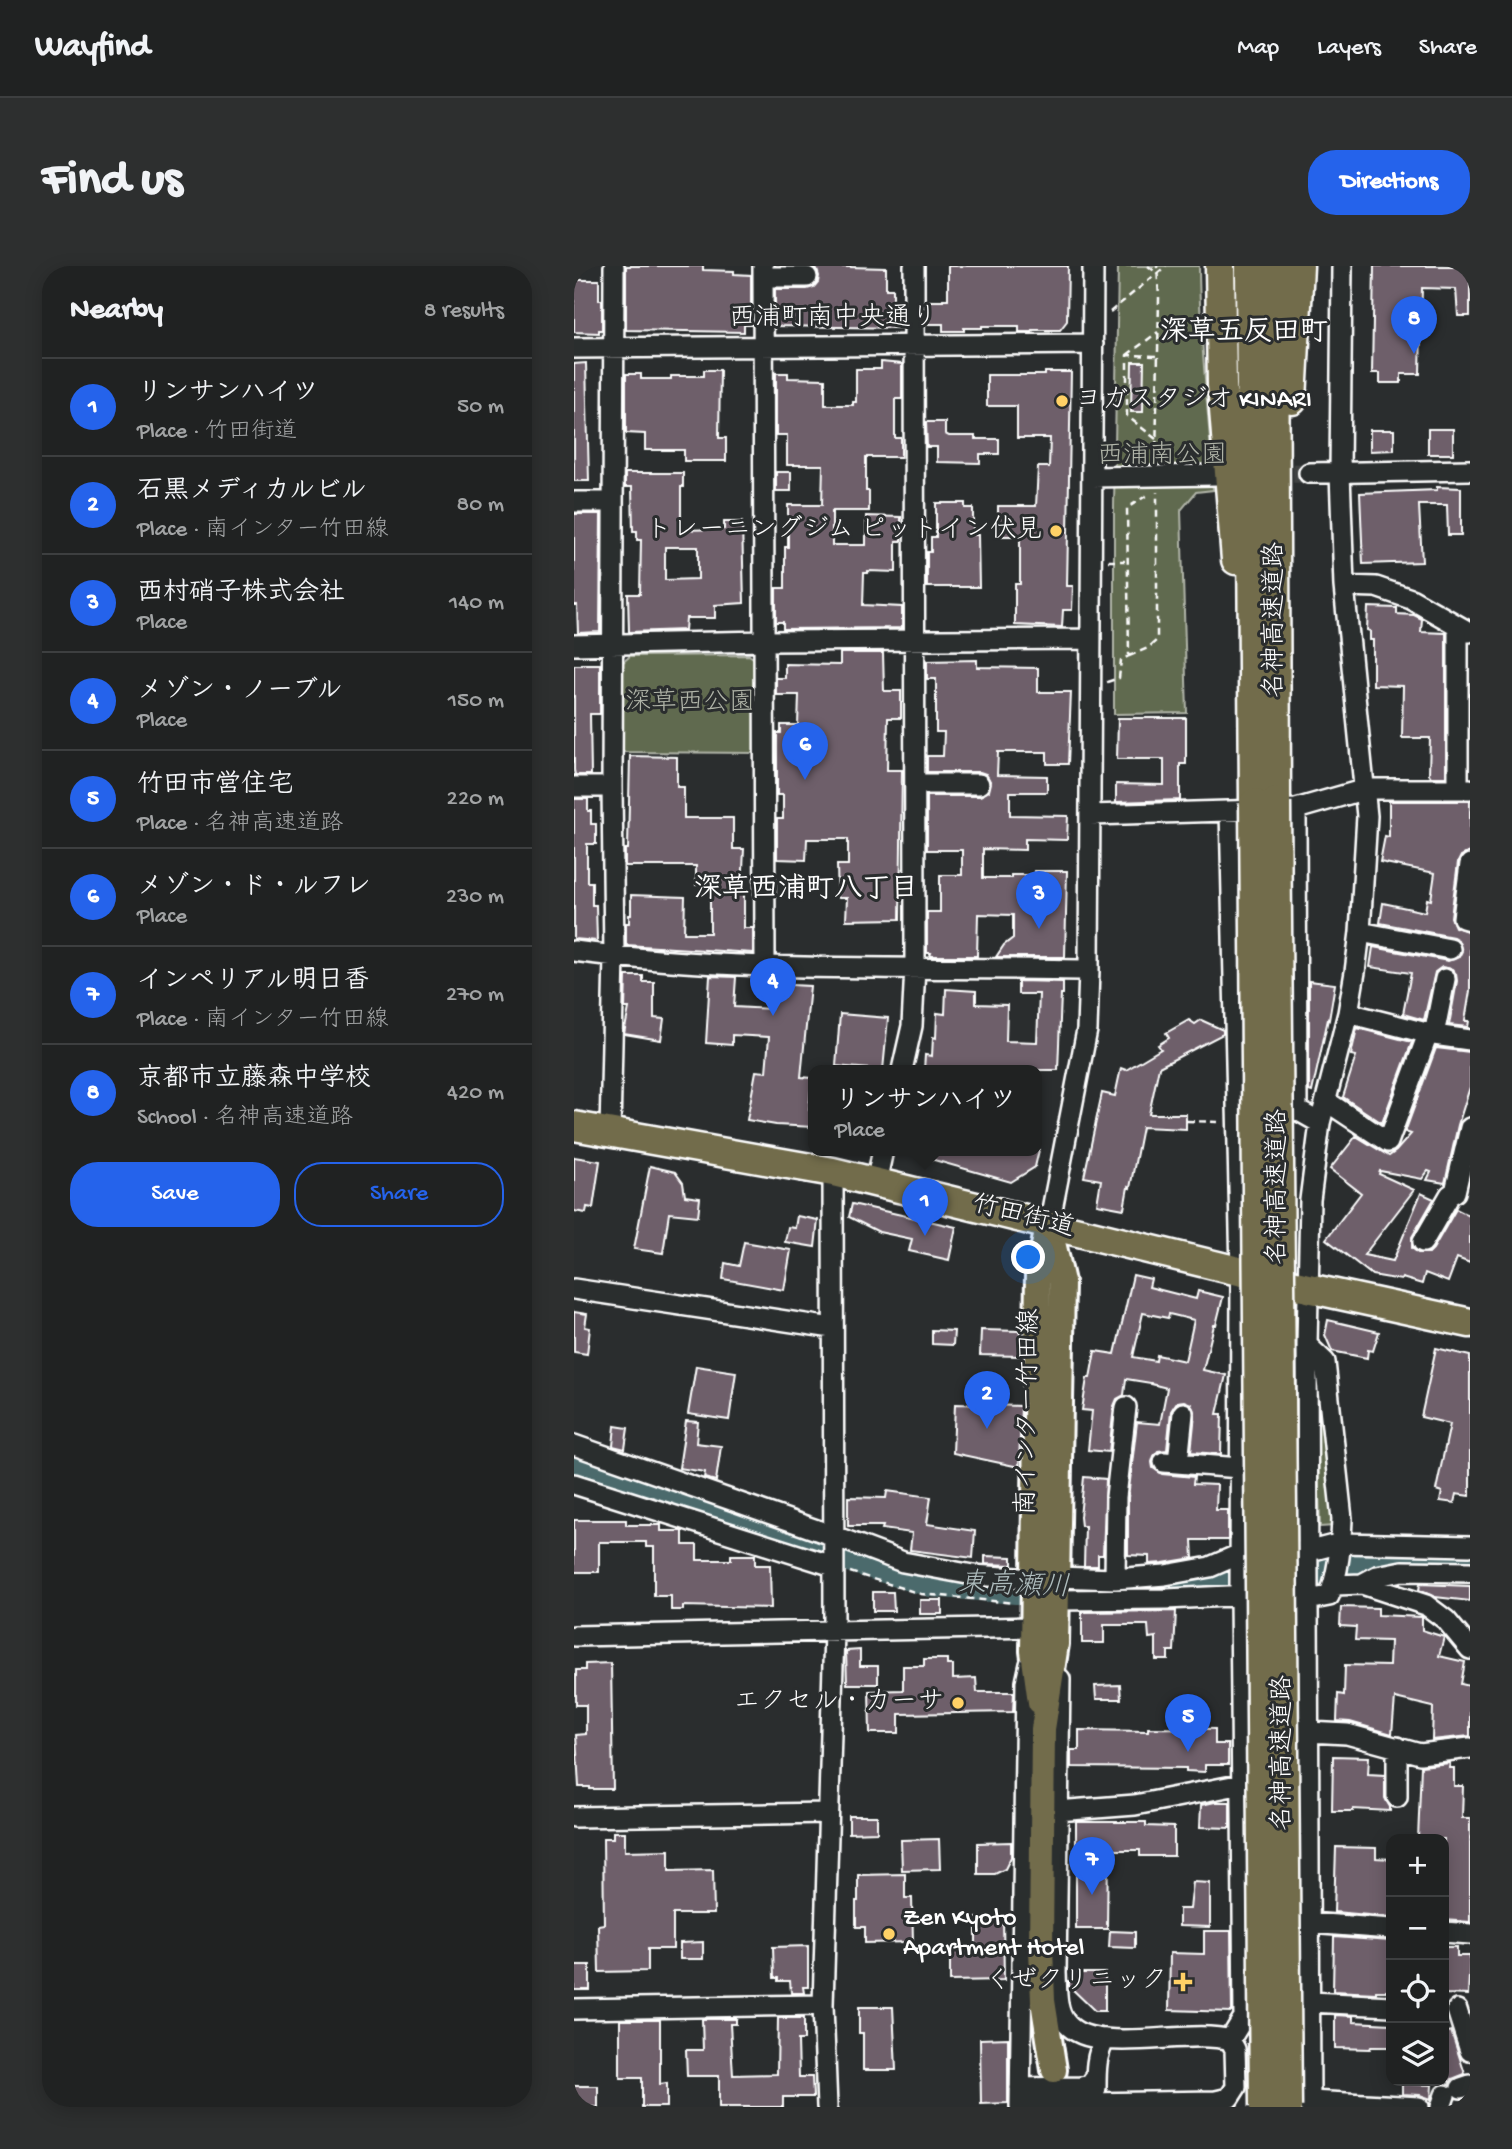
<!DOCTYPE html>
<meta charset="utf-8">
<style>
:root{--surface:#202222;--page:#2d2f2f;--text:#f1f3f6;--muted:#a2a4a5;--line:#3d3f40;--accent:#2563eb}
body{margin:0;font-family:"Gochi Hand","Klee One",sans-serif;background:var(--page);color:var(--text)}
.controls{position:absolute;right:21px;bottom:21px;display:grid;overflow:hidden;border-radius:14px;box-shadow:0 4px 18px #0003}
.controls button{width:63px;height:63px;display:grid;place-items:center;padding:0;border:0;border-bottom:2px solid var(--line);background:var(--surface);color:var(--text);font:35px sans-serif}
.you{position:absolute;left:455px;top:992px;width:24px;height:24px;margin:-18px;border:5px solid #fff;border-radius:50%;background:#1a73e8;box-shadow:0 0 0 10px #1a73e833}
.badge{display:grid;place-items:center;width:46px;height:46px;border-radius:50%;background:var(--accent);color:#fff;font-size:23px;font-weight:700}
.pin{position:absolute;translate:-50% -58px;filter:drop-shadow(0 2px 4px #0008)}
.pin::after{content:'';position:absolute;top:37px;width:24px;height:21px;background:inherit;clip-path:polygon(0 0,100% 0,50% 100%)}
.popup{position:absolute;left:234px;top:799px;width:234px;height:91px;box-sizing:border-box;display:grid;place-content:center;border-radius:14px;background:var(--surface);filter:drop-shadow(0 2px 5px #0005);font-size:23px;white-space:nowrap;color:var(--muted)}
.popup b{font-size:26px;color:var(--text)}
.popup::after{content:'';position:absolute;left:50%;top:100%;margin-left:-14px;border:14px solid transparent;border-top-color:var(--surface)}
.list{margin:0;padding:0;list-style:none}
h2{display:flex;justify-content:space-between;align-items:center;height:91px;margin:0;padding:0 28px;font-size:30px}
h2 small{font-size:23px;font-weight:400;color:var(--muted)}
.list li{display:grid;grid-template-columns:46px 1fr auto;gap:21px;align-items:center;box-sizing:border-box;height:98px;padding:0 28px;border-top:2px solid var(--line)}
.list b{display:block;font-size:26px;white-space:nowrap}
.list p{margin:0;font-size:23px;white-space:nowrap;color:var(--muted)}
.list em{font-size:23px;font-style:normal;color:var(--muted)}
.actions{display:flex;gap:14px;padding:21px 28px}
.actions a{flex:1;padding:16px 0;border:2px solid var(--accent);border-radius:28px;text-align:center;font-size:24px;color:var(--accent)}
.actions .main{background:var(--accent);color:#fff}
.icon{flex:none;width:38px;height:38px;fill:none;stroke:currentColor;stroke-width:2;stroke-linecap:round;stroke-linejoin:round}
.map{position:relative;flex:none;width:896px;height:1841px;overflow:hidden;border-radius:28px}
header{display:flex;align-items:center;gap:42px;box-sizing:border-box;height:98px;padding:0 35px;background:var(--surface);border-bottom:2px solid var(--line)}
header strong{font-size:33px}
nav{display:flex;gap:38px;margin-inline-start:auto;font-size:24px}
.intro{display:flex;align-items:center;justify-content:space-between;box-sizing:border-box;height:168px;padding:0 42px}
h1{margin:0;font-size:49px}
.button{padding:18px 32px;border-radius:28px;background:var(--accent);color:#fff;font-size:24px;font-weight:700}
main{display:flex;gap:42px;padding:0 42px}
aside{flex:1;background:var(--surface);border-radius:28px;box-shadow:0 4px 18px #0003}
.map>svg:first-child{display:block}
</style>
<header>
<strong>Wayfind</strong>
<nav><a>Map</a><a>Layers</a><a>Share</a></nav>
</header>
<div class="intro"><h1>Find us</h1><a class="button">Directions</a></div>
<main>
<aside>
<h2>Nearby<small>8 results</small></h2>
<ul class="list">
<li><span class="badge">1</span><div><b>リンサンハイツ</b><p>Place · 竹田街道</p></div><em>50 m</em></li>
<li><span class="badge">2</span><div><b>石黒メディカルビル</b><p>Place · 南インター竹田線</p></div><em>80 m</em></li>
<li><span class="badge">3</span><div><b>西村硝子株式会社</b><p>Place</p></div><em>140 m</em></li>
<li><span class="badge">4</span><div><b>メゾン・ノーブル</b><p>Place</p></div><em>150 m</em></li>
<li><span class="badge">5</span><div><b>竹田市営住宅</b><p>Place · 名神高速道路</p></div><em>220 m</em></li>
<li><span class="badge">6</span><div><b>メゾン・ド・ルフレ</b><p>Place</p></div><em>230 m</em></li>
<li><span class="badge">7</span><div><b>インペリアル明日香</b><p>Place · 南インター竹田線</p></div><em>270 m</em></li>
<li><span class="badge">8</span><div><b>京都市立藤森中学校</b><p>School · 名神高速道路</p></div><em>420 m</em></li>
</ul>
<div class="actions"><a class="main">Save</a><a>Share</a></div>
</aside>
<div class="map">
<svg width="896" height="1841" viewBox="0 0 896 1841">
<rect width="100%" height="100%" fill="#2a2d2e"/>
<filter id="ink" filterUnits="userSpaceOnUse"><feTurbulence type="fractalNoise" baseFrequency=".0143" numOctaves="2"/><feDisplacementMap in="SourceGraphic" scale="14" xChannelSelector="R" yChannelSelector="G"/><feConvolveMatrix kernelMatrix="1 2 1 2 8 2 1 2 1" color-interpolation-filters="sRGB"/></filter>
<g filter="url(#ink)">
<path fill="#616a50" stroke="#b0b4a8" stroke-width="2" d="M544,0H625C625,75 636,149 639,224L622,226L607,244L613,447L540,448V241Z
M175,389L186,397L185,487L47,486V398L56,390Z
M743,1151H748L760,1260L746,1261Z"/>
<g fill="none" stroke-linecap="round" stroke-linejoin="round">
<path stroke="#4b6a6c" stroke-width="28" d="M0,1200L281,1294L357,1317L442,1324H486
M540,1324H576L646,1318L826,1294L896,1296"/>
</g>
<path fill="#6e5f6b" stroke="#fff" stroke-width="2" fill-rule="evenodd" d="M52,0H129V4L160,5V8L177,9V59H170V66L52,64Z
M238,0L312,2V23H319V44H328V62L201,60V23H233L240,21L244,16L245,10L243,4Z
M374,0H494L493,55L486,64H458V66H445V60H408V62H390V65H369V58H352V35H369V33H374Z
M800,0H896V50H884L882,23L848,22L846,108H827V117H806V107H798Z
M0,14H25V34H28V64H25V67L0,66Z
M307,96L328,98V133H321V172H327V191H292V225H295V245H258V279H292V250L327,251V275H322V306L294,305V307H290L289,339L328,341V362L209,363V356H202V322H211V281H214V239H248L249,199H213V169H202V107H214V112L251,113V139H279V136H282V103H307Z
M558,96H570L569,146H557Z
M12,97L15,215H0V98Z
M130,104H146L145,172H152V195H110V184H71V168L52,167V108H67V113H97V110H130Z
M471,106H497L493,320H499L498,344H489L488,361L441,359V318H446V270H424V240H462L464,201H475L476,172H443V140H413V109H471Z
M352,156H371V168L375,170H401V173H425V188H406V197L363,196V181H353Z
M854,163H879V188H854Z
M796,164H820V184L796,185Z
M202,206H217V225H202Z
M51,207H109V221H107V264L150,263V256H168L170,337L141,339V352H112L111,364L55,366L54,328H66L67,274H63V265H59L58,221H51ZM91,281H124V313L91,314Z
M863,221L887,222V269H874L873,239H845L848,296L789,298L786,227L863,224Z
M362,237H391V242H399V269H404L405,321H353V286H357V271H362Z
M0,248H27L26,366L4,367L3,339H0Z
M794,341L823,342V348L840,349L848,353L847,366L872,367V511H857L855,508L856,472H828L829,420L799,419V374H796V365L793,364Z
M266,387H309L310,425H327V452H314L313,504H328L326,653L272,654L273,632H264L263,599H274V573H233L232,594L203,593V553H209V529H203V467H207V459H224L225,429H202V412H211V398L266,399Z
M403,394V401L464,402V426H497L494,498H473V486H424L423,509L473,510V526H436V549L494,550L493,574L451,573V584L409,583V612H437V609H461V605H493L491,691H422L430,679L439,672V649L404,648L403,690H356L357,687H353V646H366V609H388V584H353V530H406L415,525L417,517L412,508L406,506H353V490H369L370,466H362V413H353V395Z
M7,398H26V448H16L17,509H1L0,504V399H7Z
M544,452H612V498H606V534L542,536V518L590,519V493H543Z
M56,490L103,491V521H110V552H159V583H170L168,624H170V662H179V687L52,679V657H55V649H57V629L111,631L110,667H136V619H122V600H51V583H54Z
M0,533H14V545H17V558H22V578H13V616H18V639H22L23,675L0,673Z
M815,535H896V586L887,590L884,596L877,651L881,661L896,666V725L891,755H895L894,761L875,759L883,715L882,708L878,703L868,701L861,706L850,754L829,748L837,707L796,701L799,681L874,695L885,691L888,685L884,674L879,671L806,657L809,637L851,646L853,633L857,634L861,607L806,596L811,570L815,571Z
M52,710H69V716H80V752L90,753L87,774L50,768L55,742H51Z
M136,710L162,711L160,741L197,743L198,718L236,720L227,811L238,812L235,844L239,845V861L202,859L173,854L182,805L192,806L195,771L158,769V779L132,777Z
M444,715L489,716V728H487L484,804H350L351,789L358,790L359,771L362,772L363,747L371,748L372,723L402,725V738L433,739L432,775L463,776L465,728H444Z
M735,715L761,718L755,754L754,753L738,826L735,825Z
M266,748L314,752L309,804L262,800Z
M615,754L621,758L627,754L649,764V768L585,801L575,848H612V863L568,861L556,922L554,921L550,943L523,938L527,914L510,911L528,827L541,830L547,802L552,804L587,783L584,779L595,772L592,767Z
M783,762L838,776L808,857L769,831L782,790L777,789Z
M862,782L896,786V821L884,859L871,917L853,914L857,906L854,905L848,913L806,905L805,908L840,924L790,989L819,995L847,927L860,933L838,971V982L844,987H855L859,983L882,943L896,950V997L883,992L874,1016L851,1007L848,1018L828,1012L827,1014L798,1009L752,973L787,927L756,903L782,870L815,890L822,885L837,868L831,866Z
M339,884H465L461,901L437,916L339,888Z
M0,891L26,895L19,942L13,941L12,947L0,945Z
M76,900L101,906L109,917L111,930L126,932L124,950L95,947L89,987L60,983Z
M278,938L382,961L375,994L335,985L338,973L305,966L275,951Z
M223,950L244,954L241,981L211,976L214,961L221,962Z
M170,976L217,984L210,1024L149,1013L151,997L165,1000Z
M559,1009L577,1013L575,1021L622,1033L624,1025L649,1031L642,1059H640L629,1104L652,1109L643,1148H648L647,1188L617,1186L621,1148L617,1138L610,1135L603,1136L597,1145L593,1184L584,1185L580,1190L578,1196L579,1202L588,1208L620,1211L619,1218L643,1219L642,1244H654V1274H618L619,1292L589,1297L575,1298V1290L554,1289V1232L563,1156L586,1158L593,1122L577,1118V1117L552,1113L550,1129L543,1133L540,1140L535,1186L514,1184L518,1145L508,1144L513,1112H516L521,1085L541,1088ZM569,1047L594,1052L595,1048L620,1054L611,1095L583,1089L582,1095L559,1091Z
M0,1046L13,1048L11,1061L16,1062L13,1088L0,1086Z
M754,1054L805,1066L799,1085L794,1084L793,1092L758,1085L751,1069Z
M358,1064L380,1065L379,1079L358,1078Z
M407,1064L446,1065L445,1090L406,1089Z
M862,1082L896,1090V1230L882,1228L880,1237L866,1235L868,1226L862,1224L876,1158L847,1151Z
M122,1100L162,1106L155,1154L114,1148Z
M381,1138L447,1140L445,1201L379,1187Z
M112,1155L124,1156L122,1177L147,1180L142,1215L130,1212L131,1206L105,1202Z
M41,1160L54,1162L51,1183L39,1180Z
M510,1211L532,1213L529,1289H524V1300H510L511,1260H507L506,1251Z
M313,1225L357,1231L353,1258L401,1265L399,1292L336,1284L338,1267L308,1263L309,1260H274V1231L312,1232Z
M0,1254H52V1259H87V1265H109V1279H123V1294H157V1289H181V1299H196L197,1342L109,1340V1344H97V1330H80V1281H72V1276H25V1306H0Z
M411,1290L438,1291V1299L411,1298Z
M846,1318L896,1320V1335L861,1331L845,1324Z
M299,1326H319L320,1345H299Z
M346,1334H368V1348H346Z
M767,1341L804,1342V1349L848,1351V1364L870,1371L865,1390L891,1396L887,1418L896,1420V1470L858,1474L859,1441L821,1432L818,1468L776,1456L763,1455L764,1428L770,1429L771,1399L815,1400L816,1375L781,1374L782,1361L766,1360Z
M602,1345L600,1385H594V1394H582V1371L575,1372L574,1359H530V1377H508V1346Z
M286,1384V1400H304V1418H273L272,1385Z
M350,1393H373V1399H379V1413L402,1412L403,1426H440L439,1446L325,1448V1467H296L295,1425L329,1424V1400H350Z
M37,1397L39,1523H16V1521H5L2,1469L12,1468V1439H2V1404H11V1398Z
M546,1419L547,1433H522L521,1420Z
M574,1462L641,1463V1478H654V1499H631V1506L612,1505V1502L497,1501V1484H505V1464L574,1465Z
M759,1490L795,1491L794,1508L811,1509V1532L816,1541V1545L779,1543V1545H758Z
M876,1497L875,1502H880V1520H889L888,1552H896V1656L870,1654V1573H844L847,1500Z
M641,1536H656V1562L626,1561L627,1539Z
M275,1550H303V1566L275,1567Z
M502,1556H572V1560L600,1561V1590H566V1584H534L533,1663H502Z
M39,1566H51V1585L95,1584V1605L139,1604L140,1648H99V1683H74V1705L25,1706L24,1659L30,1658L29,1572H39Z
M365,1573L366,1603L328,1604L327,1574Z
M437,1576V1591L431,1603L421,1608H404V1577Z
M762,1581L802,1582V1592L817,1593V1651L760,1646Z
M331,1608V1632H338L339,1676L291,1677V1661H282V1635H284V1609Z
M619,1616L636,1617V1661L605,1660V1643H616Z
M429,1651L430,1714L376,1715V1684L402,1683V1652Z
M536,1665L561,1666V1682L535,1681Z
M630,1665H657L658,1746L595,1744L596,1687L630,1688Z
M760,1671L817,1675V1725H802V1727L759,1725Z
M129,1676V1693H106V1677Z
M234,1680V1721H229L230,1727H217L216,1715H204V1712H200L199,1681Z
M871,1681H883V1690H896L894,1729L870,1728Z
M0,1699H16V1724H0Z
M500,1707H531V1745H521L495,1720V1715H500Z
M285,1741H319L322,1804H289V1767H285Z
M761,1749L779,1750V1756L817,1758V1781H797L796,1783L761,1782Z
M204,1752H230V1774H224L225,1811H238L239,1831H209V1841H145V1810H113L112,1784H129L128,1753H162V1758H156L159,1809L203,1808Z
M46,1754H86V1818L93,1817V1841H68V1812H46Z
M877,1765L891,1808L878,1813L876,1818L870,1799V1767Z
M434,1772V1837L407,1838L406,1773Z
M828,1818L858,1819L857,1833L846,1829L828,1828Z
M0,1820H24V1841H0Z"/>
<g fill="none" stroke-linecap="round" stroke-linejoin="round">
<path stroke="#3f4243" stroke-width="19" stroke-dasharray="19 10" stroke-linecap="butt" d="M690,208L735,207"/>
<g stroke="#fff" stroke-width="24">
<path id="minor" d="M189,0L191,700
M189,11H233
M0,82L519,78
M735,207L896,204
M518,211L642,209
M0,236H39
M770,320L802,321L837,333L895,366
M0,379L191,375L517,373
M341,518H405
M0,521H38
M884,522V360
M722,543L723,844L746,857
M516,549L722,543L792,523H896
M896,598L889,652L896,654
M786,666L876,683
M0,685C170,708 344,700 515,704
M774,747L860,769L896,774
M860,769L871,713
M328,804L338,760L341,701L340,0
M752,835L814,876L854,768
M36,866L40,690L38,521L40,0
M302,917L309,884
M475,959L513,764L515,704L519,0
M849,976L876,929L881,926L896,862
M0,1023L258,1062
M733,1079L751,1096L768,1253C767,1277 765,1308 755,1330L734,1334
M0,1179L260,1270L329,1296L399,1309L460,1313
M590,1196L666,1202
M604,1197L609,1147
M0,1218L259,1300
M723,1286L744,1283L767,1277L896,1280
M482,1311L541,1313L591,1309L636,1301L666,1288H676
M541,1313L542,1231L552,1141
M788,1318L852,1339L872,1354L896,1383
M761,1319L788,1318L803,1310L828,1305L896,1306
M481,1334L592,1333L676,1329
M0,1370L459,1361
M735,1466L773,1468L846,1488L896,1482
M823,1481V1531
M483,1545L561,1539L679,1516
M0,1551L254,1547
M735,1657L817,1663
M870,1666L896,1668
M736,1736L817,1740
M0,1743L249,1739
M883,1744L896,1785
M656,1774L670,1751L666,1330L667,1005L656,545
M446,1822L507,1821L516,1819L522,1811
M522,1822C522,1804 522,1789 531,1773
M887,1822L896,1819
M736,1835L845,1841
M446,1838L642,1835L655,1832L662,1821L661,1783L656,1774C615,1762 521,1790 493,1758C481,1745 483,1723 482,1707L486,1413
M253,1841L249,1739L260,1365L259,906
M446,1841L452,1416L456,1398
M736,1841L733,1079L736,934L746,857L774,747L781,706L786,666L793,550L770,320L766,207L768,0
M867,1841L871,1829"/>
</g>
<g stroke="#fff" stroke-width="30">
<path id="major" d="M475,959L488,1016L482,1378L469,1463L467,1682L469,1735L480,1804
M466,1436L459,1385L464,1008L473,966"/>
</g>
<g stroke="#fff" stroke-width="33">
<path id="highway" d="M646,0L648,119L662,294
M676,0L680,537
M700,0L702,536
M718,134L725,0
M0,860L259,906L734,1022L896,1057"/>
</g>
<path stroke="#fff" stroke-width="2.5" stroke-dasharray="7 5" stroke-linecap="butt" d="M574,0L584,8
M536,46L592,0
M553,89L584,66
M582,173L553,150V89L584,90
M582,194L585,32L583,0
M534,295H551
M555,390L574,382L583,374V226
M533,416L545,412L547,394L555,390L553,242L575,228
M613,855L645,856
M276,1306L347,1328L440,1337"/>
<use href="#minor" stroke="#2a2d2e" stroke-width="19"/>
<use href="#major" stroke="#726c4b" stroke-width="24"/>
<use href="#highway" stroke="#726c4b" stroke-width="28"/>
<g stroke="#fff" stroke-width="33" stroke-linecap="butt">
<path id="highway-bridge" d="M702,536L713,1841
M680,537L690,1841"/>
</g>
<use href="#highway-bridge" stroke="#726c4b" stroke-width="28"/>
</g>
</g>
<g fill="#ffd166" stroke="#2a2d2e" stroke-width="2.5">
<circle cx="488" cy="135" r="7"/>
<circle cx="482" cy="265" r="7"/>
<circle cx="384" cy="1437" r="7"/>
<circle cx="315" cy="1668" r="7"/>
<path d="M605.5 1705.5h7v7h7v7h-7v7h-7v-7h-7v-7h7z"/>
</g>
<g text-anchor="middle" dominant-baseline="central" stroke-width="6" stroke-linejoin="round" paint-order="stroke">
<g font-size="26" fill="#fff" stroke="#2a2d2e">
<text x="259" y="53">西浦町南中央通り</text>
<text transform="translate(702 354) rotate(-90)">名神高速道路</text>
<text transform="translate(705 921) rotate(-90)">名神高速道路</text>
<text transform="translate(449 952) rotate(14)">竹田街道</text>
<text transform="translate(456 1146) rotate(-89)">南インター竹田線</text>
<text transform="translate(710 1487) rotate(-90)">名神高速道路</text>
</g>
<g font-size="26" fill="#fff" stroke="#2a2d2e" text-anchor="end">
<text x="502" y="135" text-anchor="start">ヨガスタジオ KINARI</text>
<text x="468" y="265">トレーニングジム ピットイン伏見</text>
<text x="370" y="1437">エクセル・カーサ</text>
<text x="329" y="1653" text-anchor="start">Zen Kyoto<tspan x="329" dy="30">Apartment Hotel</tspan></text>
<text x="593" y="1716">くぜクリニック</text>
</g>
<g font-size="26" fill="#b0b4a8" stroke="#2a2d2e">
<text x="588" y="191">西浦南公園</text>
<text x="116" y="438">深草西公園</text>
</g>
<g font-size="28" font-weight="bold" fill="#fff" stroke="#2a2d2e">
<text x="670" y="67">深草五反田町</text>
<text x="232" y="624">深草西浦町八丁目</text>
</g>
<g font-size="28" font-style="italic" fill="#aebcbd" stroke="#2a2d2e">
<text transform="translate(440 1321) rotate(2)">東高瀬川</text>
</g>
</g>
</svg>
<div class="controls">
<button>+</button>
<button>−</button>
<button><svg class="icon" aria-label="locate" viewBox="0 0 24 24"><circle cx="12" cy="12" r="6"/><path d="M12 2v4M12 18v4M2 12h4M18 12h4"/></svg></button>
<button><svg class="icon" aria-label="layers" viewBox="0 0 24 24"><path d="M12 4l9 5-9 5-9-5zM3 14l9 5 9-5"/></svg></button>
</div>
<div class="you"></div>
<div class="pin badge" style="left:351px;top:970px">1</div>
<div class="popup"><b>リンサンハイツ</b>Place</div>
<div class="pin badge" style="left:413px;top:1163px">2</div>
<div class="pin badge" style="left:465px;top:663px">3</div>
<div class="pin badge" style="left:199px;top:750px">4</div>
<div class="pin badge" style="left:614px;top:1486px">5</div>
<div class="pin badge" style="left:231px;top:514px">6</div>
<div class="pin badge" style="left:518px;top:1629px">7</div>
<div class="pin badge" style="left:840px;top:88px">8</div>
</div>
</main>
